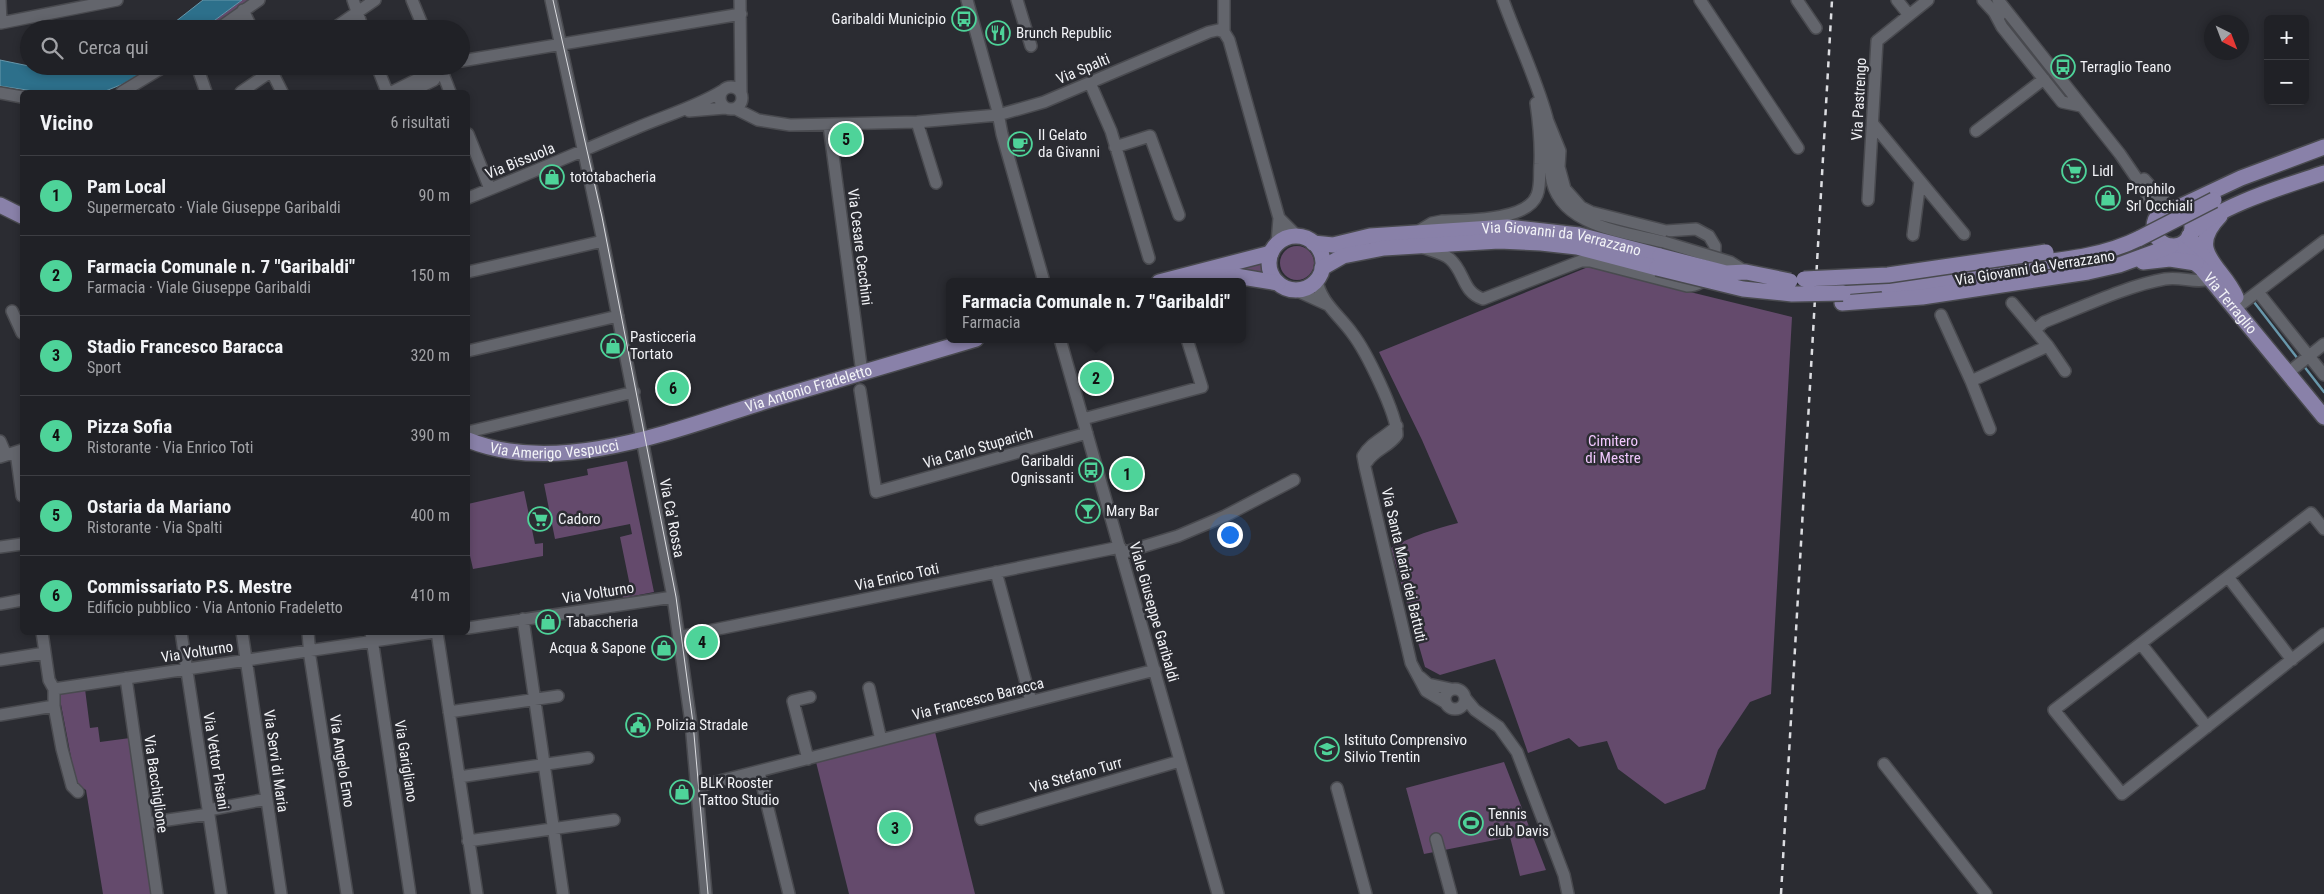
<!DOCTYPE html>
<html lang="it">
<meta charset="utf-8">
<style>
:root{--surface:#202126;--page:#28292e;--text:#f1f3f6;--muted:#a2a3a7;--line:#3d3e43;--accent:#4ed399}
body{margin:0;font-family:"Roboto Condensed",sans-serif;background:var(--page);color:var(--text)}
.controls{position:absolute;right:15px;top:15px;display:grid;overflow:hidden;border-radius:8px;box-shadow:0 2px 8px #0003}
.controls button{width:45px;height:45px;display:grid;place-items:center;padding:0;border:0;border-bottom:1px solid var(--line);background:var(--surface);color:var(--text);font:25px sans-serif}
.compass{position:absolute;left:2204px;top:15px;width:45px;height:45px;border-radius:50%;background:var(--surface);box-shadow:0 2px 8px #0003;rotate:138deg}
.you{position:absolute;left:1229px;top:534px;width:18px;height:18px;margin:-12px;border:4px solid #fff;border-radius:50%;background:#1a73e8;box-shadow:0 0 0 8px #1a73e833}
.badge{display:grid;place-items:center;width:32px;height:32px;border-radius:50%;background:var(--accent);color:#111;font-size:16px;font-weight:700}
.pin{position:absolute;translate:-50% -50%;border:2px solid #fff;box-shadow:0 1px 5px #0006}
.popup{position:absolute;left:946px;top:278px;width:300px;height:65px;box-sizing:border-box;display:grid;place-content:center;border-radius:8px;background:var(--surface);filter:drop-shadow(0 1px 4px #0005);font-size:16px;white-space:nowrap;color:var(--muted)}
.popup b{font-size:19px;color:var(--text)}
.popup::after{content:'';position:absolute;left:50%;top:100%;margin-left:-10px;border:10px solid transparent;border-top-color:var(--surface)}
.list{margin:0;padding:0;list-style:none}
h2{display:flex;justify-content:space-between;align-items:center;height:65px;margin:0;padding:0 20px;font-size:21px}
h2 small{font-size:16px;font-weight:400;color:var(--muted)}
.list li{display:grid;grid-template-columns:32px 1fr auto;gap:15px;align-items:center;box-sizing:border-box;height:80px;padding:0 20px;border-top:1px solid var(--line)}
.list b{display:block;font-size:19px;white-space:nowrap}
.list p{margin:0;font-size:16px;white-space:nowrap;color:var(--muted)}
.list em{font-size:16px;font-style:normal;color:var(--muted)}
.icon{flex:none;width:28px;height:28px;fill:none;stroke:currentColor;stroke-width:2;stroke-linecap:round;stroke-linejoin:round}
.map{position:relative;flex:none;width:2324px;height:894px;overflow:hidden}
.search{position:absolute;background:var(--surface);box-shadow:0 2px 8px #0003;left:20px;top:20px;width:450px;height:55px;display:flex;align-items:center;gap:12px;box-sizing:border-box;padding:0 18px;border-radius:28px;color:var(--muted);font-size:19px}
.panel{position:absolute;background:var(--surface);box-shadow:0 2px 8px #0003;left:20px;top:90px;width:450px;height:545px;border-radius:8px}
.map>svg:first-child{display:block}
</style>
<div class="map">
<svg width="2324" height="894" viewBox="0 0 2324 894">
<rect width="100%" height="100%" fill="#2b2c32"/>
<path fill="#644a6c" d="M242,0H253L212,29H203Z
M1280 263a17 17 0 1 1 34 0a17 17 0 1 1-34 0Z
M1265,259L1263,266L1266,275L1225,271Z
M1588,267L1792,317L1771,694L1750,702L1718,750L1705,789L1665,804L1618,769L1607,741L1579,747L1569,738L1528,753L1495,659L1440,675L1425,667L1391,548C1411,536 1435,529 1458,523L1422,440L1379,352Z
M627,461L654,592L623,598L621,588L630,586L620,537L632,534L630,524L555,539L544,484L588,475L587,469Z
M524,491L535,544L543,543V556L473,569L468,547V504Z
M85,689L90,728L98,727L100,742L130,738L152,894H103L86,790L76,783L59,694Z
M935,732L975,894H849L816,762Z
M1504,762L1546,870L1520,876L1510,837L1424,854L1406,788Z"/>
<path fill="#2d708b" stroke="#6897ab" d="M203,0H242L203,29H166Z
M0,60L29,66L60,69L153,66L123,84L103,92H40L0,86Z"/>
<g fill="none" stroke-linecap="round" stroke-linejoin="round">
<path stroke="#6897ab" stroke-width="2.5" d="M2254,302L2298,359
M2303,365L2324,392"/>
<g stroke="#494a4f" stroke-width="14">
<path id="minor" d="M0,0L1,23L117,0
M353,0L363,29
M412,0L424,29
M551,0L603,241L673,597L691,723L706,894
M740,0L741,93
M967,0L997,108L1002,134L1044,282
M1017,0L1031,46
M1503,0C1517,39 1536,78 1547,118C1552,137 1548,156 1551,175C1557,226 1624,232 1664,242
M1700,0L1798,148
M1797,0L1816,28
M1897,0L1909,15
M1983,0L1994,12L2000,15
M1998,0L2120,154L2146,192L2157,216
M243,10L252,29
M1994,12L2002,27L2062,102L2081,106
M218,29L259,0
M333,29L375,0
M1224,32L1229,40L1279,218L1277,244
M1224,32V0
M461,61L741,14
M197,66L206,92
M269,66L282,92
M377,66L387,92
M440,66L450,92
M1090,83L1111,131L1149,258
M720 98a11 11 0 1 1 22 0a11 11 0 1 1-22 0Z
M122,92L165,66
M241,92L279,66
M392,92L444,66
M410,92L434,80L441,67
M0,93L22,97
M736,109L758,120L790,125L917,122L998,115L1044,102L1209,32L1218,30L1224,32
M689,111L725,108
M917,122L936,183
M1873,124L1964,234
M829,125L862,373
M1976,131L2044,79
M468,134L490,189
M1115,147L1150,136L1179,215
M2144,179L2170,208
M468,198C524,176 579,152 634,129C664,116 694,108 722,91
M1868,200L1877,41L1928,0
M1279,218L1298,237
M1417,232L1432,223L1442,221C1467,220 1527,221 1537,195C1541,185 1539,174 1540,164C1541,143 1539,124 1536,103
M1913,235L1920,181
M1424,248C1432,251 1443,253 1450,259C1465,272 1462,292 1483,299L1581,261H1590L1687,286C1708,286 1715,264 1715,246L1709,236L1696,229L1666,231L1591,212L1581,207L1565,189L1559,167L1560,151L1547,119
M468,272L603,241
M1317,279C1319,301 1340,316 1352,333C1366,351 1397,414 1397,435C1389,447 1374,450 1367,462
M1295,290L1328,305
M2258,292L2324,375
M2012,303L2048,346L2065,371
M2235,309L2324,241
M12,311L22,333
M1941,315L1971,381L1990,429
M2035,330L2044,322C2080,308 2129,285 2165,279C2181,276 2195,284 2211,279
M1060,339L1218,894
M468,351L618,316
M2288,373L2324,344
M1971,381L2048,346
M860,390L876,492L1087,433
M1083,419L1202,387L1187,339
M1397,426C1386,437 1371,442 1363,456L1365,467L1411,663L1426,691L1446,703
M468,432L634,392
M0,441L6,455
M16,452L22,496
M0,457L22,450
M2324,529L2311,513L2054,710L2122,794L2324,634
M0,547L22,544
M1122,553L1178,536L1225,516L1294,480
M996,572L1031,701
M2228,577L2292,660
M0,604L22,600
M523,619L563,894
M468,628L673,597
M42,632L49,680L54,689V706L62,749L72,786L78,792
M181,632L221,894
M242,632L281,894
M308,632L310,657L347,894
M371,632L410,894
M437,632L477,894
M679,637L1120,547
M2141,644L2207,727
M0,660L45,653
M1420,677L1428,684L1451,689
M126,678L157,894
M869,688L881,740
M1445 699a10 10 0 1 1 20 0a10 10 0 1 1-20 0Z
M54,689L434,632
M1465,698L1475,710L1499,727L1517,752L1564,875L1568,894
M449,712L558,696
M0,715L54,706
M808,759L793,701L810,697
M1884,764L1986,894
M759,772L789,894
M459,777L588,758
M696,787L1155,670
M1337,788L1366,894
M208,810L267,799
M981,819L1180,761
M147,823L209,814
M1436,839L1451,894
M468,841L614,820"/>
</g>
<g stroke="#494a4f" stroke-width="18">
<g id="major">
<path d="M0,205L22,216"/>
<circle cx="2173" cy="227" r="19"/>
<path d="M2177,208L2241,178L2324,147"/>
<path d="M2220,216C2185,252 2223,266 2236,297"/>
<path d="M2191,233C2219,205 2286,186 2324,173"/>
<path d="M2189,236L2211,268"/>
<circle cx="1296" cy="263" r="27"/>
<path id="s1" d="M1313,243L1333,245L1370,236L1507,227L1579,235L1660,256"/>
<path id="s2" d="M2176,246L2202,269L2324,417"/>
<path d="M2143,262L2170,259L2196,263"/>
<path d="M2018,265C2060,260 2102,257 2140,238"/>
<path d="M1322,268L1343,256L1384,248L1499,241L1541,243L1577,247L1657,268"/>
<path d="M1203,278L1236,276L1278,283"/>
<path d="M1159,282L1271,253"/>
<path d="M1842,287L1899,282"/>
<path d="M1889,290L2030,270"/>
<path d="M1842,303L1922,297L2088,272L2119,265L2171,246"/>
<path id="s3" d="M468,440C561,478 682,427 773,399C840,379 908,359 976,339"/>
</g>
</g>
<use href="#minor" stroke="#63656c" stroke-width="11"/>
<use href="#major" stroke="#8981a9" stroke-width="15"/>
<path stroke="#dcdde1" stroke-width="1" d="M553,0L602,217L676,597L693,723L708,894"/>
<path stroke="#dcdde1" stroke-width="2.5" stroke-dasharray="6 6" stroke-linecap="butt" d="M1781,894L1832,0"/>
<g stroke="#494a4f" stroke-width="14" stroke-linecap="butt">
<path id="minor-bridge" d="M1664,242L1730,262L1746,272"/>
</g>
<g stroke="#494a4f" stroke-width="18" stroke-linecap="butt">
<path id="major-bridge" d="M2140,238L2214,200
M1660,256L1726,273L1746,272L1790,281
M1657,268L1743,289L1792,294L1843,293
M1804,279L1888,275L2046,252"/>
</g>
<use href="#minor-bridge" stroke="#63656c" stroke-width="11"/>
<use href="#major-bridge" stroke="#8981a9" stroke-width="15"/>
</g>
<defs>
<g id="bus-ring" transform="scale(1.25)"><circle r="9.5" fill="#2b2c32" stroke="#4ed399" stroke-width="1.5"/><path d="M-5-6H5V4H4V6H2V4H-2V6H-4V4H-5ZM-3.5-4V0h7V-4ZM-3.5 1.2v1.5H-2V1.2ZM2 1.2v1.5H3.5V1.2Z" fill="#4ed399"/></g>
<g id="restaurant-ring" transform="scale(1.25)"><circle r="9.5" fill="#2b2c32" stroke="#4ed399" stroke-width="1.5"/><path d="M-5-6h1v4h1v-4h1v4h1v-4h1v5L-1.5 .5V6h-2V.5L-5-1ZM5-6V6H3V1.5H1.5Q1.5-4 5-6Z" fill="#4ed399"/></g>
<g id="cafe-ring" transform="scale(1.25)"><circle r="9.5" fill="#2b2c32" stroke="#4ed399" stroke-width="1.5"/><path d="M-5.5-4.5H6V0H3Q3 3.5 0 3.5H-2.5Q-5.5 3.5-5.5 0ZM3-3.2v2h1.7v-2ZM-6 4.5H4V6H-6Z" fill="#4ed399"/></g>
<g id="supermarket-ring" transform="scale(1.25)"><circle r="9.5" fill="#2b2c32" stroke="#4ed399" stroke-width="1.5"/><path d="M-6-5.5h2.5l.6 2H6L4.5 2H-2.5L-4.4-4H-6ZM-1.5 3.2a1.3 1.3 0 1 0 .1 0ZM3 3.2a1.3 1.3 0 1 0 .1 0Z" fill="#4ed399"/></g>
<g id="shop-ring" transform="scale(1.25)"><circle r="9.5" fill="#2b2c32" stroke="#4ed399" stroke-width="1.5"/><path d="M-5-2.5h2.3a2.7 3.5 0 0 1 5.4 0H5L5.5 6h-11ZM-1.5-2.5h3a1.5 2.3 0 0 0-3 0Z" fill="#4ed399"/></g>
<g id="bar-ring" transform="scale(1.25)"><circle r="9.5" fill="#2b2c32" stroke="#4ed399" stroke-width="1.5"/><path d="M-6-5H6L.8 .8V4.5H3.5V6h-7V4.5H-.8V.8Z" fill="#4ed399"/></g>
<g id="civic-ring" transform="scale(1.25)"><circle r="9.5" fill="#2b2c32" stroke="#4ed399" stroke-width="1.5"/><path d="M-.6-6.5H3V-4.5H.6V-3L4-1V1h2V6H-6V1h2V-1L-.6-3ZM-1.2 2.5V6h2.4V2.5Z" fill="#4ed399"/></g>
<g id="school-ring" transform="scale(1.25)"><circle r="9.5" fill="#2b2c32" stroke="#4ed399" stroke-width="1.5"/><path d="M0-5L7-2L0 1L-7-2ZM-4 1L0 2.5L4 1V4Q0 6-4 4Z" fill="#4ed399"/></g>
<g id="stadium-ring" transform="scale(1.25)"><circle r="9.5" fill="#2b2c32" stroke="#4ed399" stroke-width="1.5"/><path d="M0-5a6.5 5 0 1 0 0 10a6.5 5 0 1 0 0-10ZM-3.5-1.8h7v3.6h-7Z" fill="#4ed399"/></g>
</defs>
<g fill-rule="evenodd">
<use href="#bus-ring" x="964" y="19"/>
<use href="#restaurant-ring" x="998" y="33"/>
<use href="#bus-ring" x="2063" y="67"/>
<use href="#cafe-ring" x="1020" y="144"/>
<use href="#supermarket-ring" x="2074" y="171"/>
<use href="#shop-ring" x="552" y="177"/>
<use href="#shop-ring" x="2108" y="198"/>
<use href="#shop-ring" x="613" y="346"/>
<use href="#bus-ring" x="1091" y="470"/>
<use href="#bar-ring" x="1088" y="511"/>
<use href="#supermarket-ring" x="540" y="519"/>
<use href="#shop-ring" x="548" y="622"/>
<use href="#shop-ring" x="664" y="648"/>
<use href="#civic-ring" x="638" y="725"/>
<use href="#school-ring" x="1327" y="749"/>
<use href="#shop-ring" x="682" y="792"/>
<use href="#stadium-ring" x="1471" y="823"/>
</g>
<g text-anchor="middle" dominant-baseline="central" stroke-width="5" stroke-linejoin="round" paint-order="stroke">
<g font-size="15" fill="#f2f3f7" stroke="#2b2c32" text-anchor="start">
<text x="946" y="19" text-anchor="end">Garibaldi Municipio</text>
<text x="1016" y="33">Brunch Republic</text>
<text x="2080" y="67">Terraglio Teano</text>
<text x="1038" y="135">Il Gelato<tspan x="1038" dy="17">da Givanni</tspan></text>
<text x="2092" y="171">Lidl</text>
<text x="570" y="177">tototabacheria</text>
<text x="2126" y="189">Prophilo<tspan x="2126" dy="17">Srl Occhiali</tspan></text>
<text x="630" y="337">Pasticceria<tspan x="630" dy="17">Tortato</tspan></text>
<text x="1074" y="461" text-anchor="end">Garibaldi<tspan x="1074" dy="17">Ognissanti</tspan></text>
<text x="1106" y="511">Mary Bar</text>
<text x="558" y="519">Cadoro</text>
<text x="566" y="622">Tabaccheria</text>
<text x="646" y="648" text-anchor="end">Acqua &amp; Sapone</text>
<text x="656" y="725">Polizia Stradale</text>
<text x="1344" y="740">Istituto Comprensivo<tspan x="1344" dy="17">Silvio Trentin</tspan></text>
<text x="700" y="783">BLK Rooster<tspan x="700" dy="17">Tattoo Studio</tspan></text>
<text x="1488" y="814">Tennis<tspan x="1488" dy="17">club Davis</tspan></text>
</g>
<g font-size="15" fill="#f2f3f7" stroke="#2b2c32">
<text transform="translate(1083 69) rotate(-23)">Via Spalti</text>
<text transform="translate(1859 99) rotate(-87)">Via Pastrengo</text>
<text transform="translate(520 161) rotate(-22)">Via Bissuola</text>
<text stroke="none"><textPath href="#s1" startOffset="251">Via Giovanni da Verrazzano</textPath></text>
<text transform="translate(860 247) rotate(83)">Via Cesare Cecchini</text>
<text transform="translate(2035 268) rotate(-9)">Via Giovanni da Verrazzano</text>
<text stroke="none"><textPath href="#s2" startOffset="79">Via Terraglio</textPath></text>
<text stroke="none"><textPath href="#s3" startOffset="351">Via Antonio Fradeletto</textPath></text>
<text stroke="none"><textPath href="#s3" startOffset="88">Via Amerigo Vespucci</textPath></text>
<text transform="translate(978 448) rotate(-16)">Via Carlo Stuparich</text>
<text transform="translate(672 518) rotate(79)">Via Ca' Rossa</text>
<text transform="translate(1404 565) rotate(77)">Via Santa Maria dei Battuti</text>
<text transform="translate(897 577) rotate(-12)">Via Enrico Toti</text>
<text transform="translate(598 593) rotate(-9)">Via Volturno</text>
<text transform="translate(1154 612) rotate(74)">Viale Giuseppe Garibaldi</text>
<text transform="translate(197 652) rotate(-9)">Via Volturno</text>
<text transform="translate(978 699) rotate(-14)">Via Francesco Baracca</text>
<text transform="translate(216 761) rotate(81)">Via Vettor Pisani</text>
<text transform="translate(276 761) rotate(82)">Via Servi di Maria</text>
<text transform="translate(342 761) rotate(81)">Via Angelo Emo</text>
<text transform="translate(406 761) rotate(81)">Via Garigliano</text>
<text transform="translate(1076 775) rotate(-16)">Via Stefano Turr</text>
<text transform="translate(156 784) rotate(82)">Via Bacchiglione</text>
</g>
<g font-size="15" fill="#f1c7fe" stroke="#2b2c32">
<text x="1613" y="441">Cimitero<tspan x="1613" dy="17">di Mestre</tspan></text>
</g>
</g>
</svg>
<div class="controls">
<button>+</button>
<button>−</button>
</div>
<svg class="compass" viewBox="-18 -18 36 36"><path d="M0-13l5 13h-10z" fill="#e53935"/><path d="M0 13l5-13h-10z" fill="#a2a3a7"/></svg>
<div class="you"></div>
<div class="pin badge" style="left:1127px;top:474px">1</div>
<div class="pin badge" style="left:1096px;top:378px">2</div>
<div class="popup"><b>Farmacia Comunale n. 7 &quot;Garibaldi&quot;</b>Farmacia</div>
<div class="pin badge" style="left:895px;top:828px">3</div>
<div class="pin badge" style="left:702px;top:642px">4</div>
<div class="pin badge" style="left:846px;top:139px">5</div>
<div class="pin badge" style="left:673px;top:388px">6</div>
<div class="search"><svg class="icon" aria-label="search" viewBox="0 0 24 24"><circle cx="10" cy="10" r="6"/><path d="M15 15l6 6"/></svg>Cerca qui</div>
<section class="panel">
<h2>Vicino<small>6 risultati</small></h2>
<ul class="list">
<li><span class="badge">1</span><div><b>Pam Local</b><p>Supermercato · Viale Giuseppe Garibaldi</p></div><em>90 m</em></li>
<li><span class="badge">2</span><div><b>Farmacia Comunale n. 7 &quot;Garibaldi&quot;</b><p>Farmacia · Viale Giuseppe Garibaldi</p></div><em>150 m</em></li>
<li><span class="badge">3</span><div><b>Stadio Francesco Baracca</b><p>Sport</p></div><em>320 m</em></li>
<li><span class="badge">4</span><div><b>Pizza Sofia</b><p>Ristorante · Via Enrico Toti</p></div><em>390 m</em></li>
<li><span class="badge">5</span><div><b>Ostaria da Mariano</b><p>Ristorante · Via Spalti</p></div><em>400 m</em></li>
<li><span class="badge">6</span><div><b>Commissariato P.S. Mestre</b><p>Edificio pubblico · Via Antonio Fradeletto</p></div><em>410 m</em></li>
</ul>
</section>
</div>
